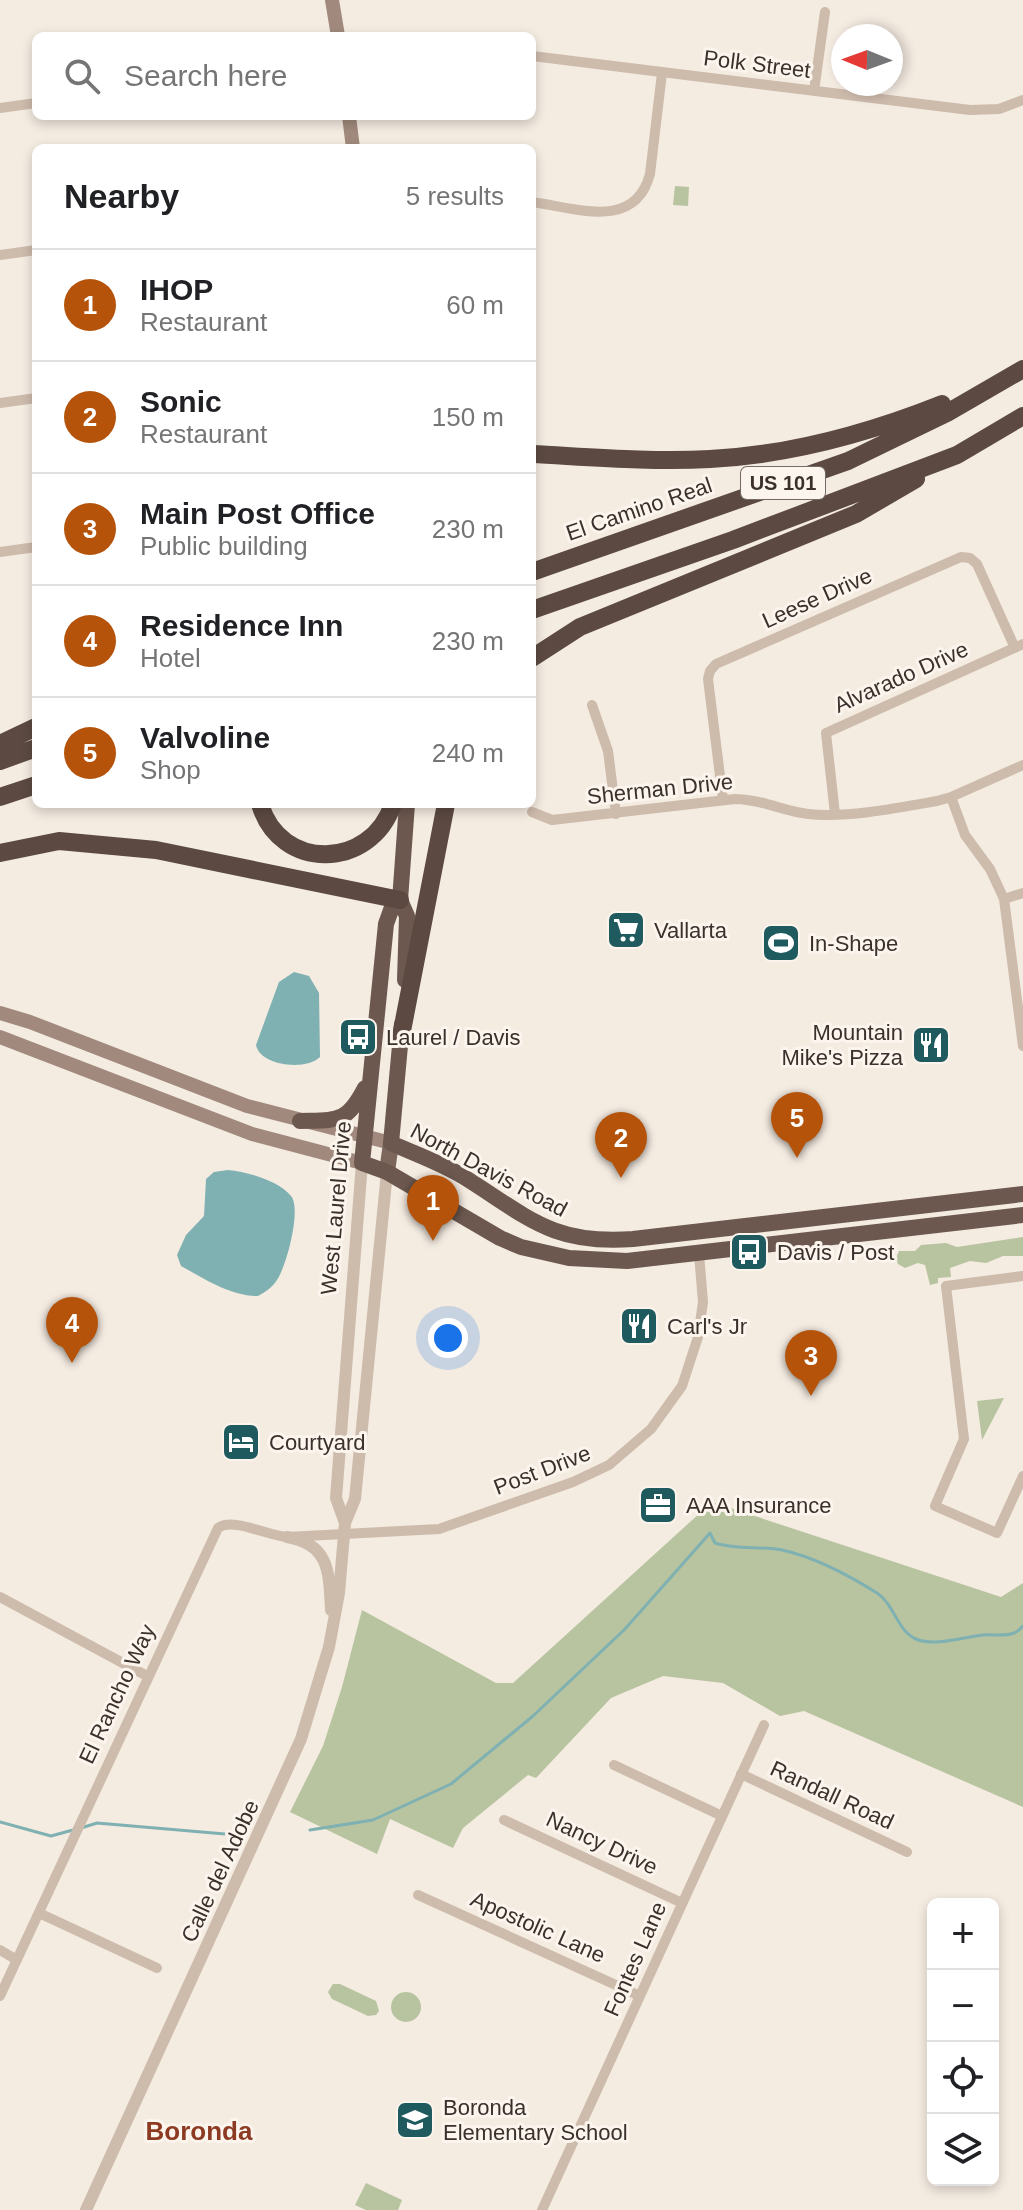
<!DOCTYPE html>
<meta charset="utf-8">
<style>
:root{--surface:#fff;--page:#f2f2f2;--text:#202124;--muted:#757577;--line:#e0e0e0;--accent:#b45309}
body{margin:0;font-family:Helvetica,sans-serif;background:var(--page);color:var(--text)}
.controls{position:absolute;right:24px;bottom:24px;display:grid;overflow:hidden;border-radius:12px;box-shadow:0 4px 12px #0003}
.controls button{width:72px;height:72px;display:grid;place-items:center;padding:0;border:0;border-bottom:2px solid var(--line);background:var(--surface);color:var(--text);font:40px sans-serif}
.compass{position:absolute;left:831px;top:24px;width:72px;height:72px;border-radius:50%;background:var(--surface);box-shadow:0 4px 12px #0003;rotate:271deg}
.you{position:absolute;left:448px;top:1338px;width:28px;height:28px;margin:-20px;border:6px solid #fff;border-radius:50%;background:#1a73e8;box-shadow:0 0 0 12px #1a73e833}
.badge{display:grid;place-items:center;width:52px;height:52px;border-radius:50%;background:var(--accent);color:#fff;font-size:26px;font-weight:700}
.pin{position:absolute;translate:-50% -66px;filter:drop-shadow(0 2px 4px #0008)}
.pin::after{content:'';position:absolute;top:42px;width:28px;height:24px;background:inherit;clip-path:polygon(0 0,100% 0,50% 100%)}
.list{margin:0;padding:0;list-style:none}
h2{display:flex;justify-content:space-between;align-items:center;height:104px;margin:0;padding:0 32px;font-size:34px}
h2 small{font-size:26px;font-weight:400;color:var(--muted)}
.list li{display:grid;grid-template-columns:52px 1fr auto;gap:24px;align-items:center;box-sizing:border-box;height:112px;padding:0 32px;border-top:2px solid var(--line)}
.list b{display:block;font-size:30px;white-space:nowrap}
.list p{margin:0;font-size:26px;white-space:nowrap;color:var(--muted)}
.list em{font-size:26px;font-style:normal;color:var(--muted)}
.icon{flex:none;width:44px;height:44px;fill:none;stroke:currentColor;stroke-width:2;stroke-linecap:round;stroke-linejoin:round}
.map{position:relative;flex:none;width:1023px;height:2210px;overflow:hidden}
.search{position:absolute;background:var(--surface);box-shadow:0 4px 12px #0003;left:32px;top:32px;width:504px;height:88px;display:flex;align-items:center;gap:20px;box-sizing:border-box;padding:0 28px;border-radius:12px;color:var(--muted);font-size:30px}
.panel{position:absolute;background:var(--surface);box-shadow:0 4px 12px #0003;left:32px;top:144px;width:504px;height:664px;border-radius:12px}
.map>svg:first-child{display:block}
</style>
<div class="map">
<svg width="1023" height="2210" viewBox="0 0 1023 2210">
<rect width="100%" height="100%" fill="#f4ebe1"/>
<path fill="#b8c4a0" d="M675,186L689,187L688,206L673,205Z
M1023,1237V1256H1003L986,1263L970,1261L950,1268L951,1277L938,1278V1283L930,1285L925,1265L918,1263L905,1268L898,1264L896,1258L899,1251H915L921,1245L946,1243L957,1247Z
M1004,1398L982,1440L977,1401Z
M712,1502L1001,1597L1023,1583V1807L804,1711L780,1716L723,1683L663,1676L611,1698L536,1778L528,1775L463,1828L453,1848L390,1819L377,1854L290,1812L323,1746L342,1687L362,1610L496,1683H513Z
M333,1984H340L376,2001L379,2011L376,2015L368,2016L332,1999L328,1992Z
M391 2007a15 15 0 1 1 30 0a15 15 0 1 1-30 0Z
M366,2183L402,2200L398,2210H366L355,2205Z"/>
<path fill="#7fb0b2" d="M294,972L309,976L319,993L320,1057C306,1071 260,1066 256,1045L279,982Z
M228,1170C247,1172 278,1180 291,1196C302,1209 286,1267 277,1280C272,1288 265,1292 258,1296C230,1296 205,1279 181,1266L177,1255L186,1235L204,1216L206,1179L214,1172Z"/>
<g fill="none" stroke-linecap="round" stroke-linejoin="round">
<path stroke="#7fb0b2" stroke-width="3" d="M0,1822L51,1836L73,1830
M81,1828L97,1823L225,1834
M310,1830L373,1820L451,1784L533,1716L625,1629L710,1533L715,1543C736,1550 760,1546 782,1550C814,1557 850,1576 877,1593C895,1605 897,1631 916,1639C935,1647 963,1637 983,1635C993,1634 1004,1637 1014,1633C1019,1631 1019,1630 1023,1626"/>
<path stroke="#cdbbac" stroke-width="10" d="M532,56L970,110L999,109L1023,100
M814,91L825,12
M0,108L36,103
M532,202C576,208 635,231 650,174L662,73
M0,255L36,250
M0,403L36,398
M0,552L36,547
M592,705L608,751L616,814
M951,797L965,835L990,869L1004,899L1023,1046
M723,800L708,679L710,671L716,664L961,557L970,558L977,564L1015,648
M532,812L552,820L735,799C761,799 783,811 808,814C847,818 898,808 937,801L951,797L1023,765
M835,814L826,733L1023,644
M1004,899L1023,893
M1023,1276L946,1286L964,1439L935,1506L997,1533L1023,1476
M0,1597L147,1676
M614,1765L722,1816
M741,1774L907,1852
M504,1820L682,1903
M418,1895L640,1996
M39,1913L157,1968
M0,1950L17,1960
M0,1996L218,1528C233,1517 268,1536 287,1537L439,1529L573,1482L609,1465L651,1429L682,1386L698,1337L703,1302L699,1254
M542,2210L764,1725"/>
<path stroke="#cdbbac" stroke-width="12" d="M345,1523L336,1498L362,1163
M287,1537C330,1544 329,1573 331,1610
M86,2210L301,1739L329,1647L339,1593L345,1523L355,1499L387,1172"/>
<path stroke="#a18a7d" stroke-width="14" d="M332,0L338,36
M349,116L353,148
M0,1013L30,1022L247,1106L391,1143
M0,1037L252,1134L362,1163"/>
<path stroke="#7d675c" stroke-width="16" d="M387,1172L391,1143"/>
<path stroke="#6c584f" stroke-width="16" d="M400,900L391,910L386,924L362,1163L387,1172L500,1238L521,1247L569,1258L627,1261L1023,1215
M405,980L407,916L400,900L407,804
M402,1024L391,1143C415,1154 441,1163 464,1177C528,1217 552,1245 633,1239L1023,1194
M300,1121C338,1120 347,1123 365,1088"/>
<path stroke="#5c4a42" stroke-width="18" d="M532,454C591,457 651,462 710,459C790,455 869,433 942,404
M532,572L848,461L947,413L1023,369
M532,610L733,540L957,455L1023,416
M532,658L580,627L856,514L916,479
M0,744L36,727
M0,761L36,748
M0,797L36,785
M260,804C280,872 371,870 393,804
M0,853L59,841L156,850L400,900
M401,1036L446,804"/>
</g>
<defs>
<g id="supermarket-square" transform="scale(2)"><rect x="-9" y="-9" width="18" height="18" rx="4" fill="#1f5a5e" stroke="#fbf5ee"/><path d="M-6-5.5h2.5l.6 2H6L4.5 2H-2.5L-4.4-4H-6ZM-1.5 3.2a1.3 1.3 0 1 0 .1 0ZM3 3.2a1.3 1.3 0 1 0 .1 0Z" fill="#fff"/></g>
<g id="stadium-square" transform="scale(2)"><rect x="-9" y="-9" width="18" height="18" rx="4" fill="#1f5a5e" stroke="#fbf5ee"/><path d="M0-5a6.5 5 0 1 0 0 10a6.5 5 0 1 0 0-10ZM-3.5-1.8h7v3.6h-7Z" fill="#fff"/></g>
<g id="bus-square" transform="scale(2)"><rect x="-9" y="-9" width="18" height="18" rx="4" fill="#1f5a5e" stroke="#fbf5ee"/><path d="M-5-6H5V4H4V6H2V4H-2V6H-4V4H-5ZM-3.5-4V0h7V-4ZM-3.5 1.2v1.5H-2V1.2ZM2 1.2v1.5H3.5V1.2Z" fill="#fff"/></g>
<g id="restaurant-square" transform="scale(2)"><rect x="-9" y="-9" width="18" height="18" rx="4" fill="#1f5a5e" stroke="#fbf5ee"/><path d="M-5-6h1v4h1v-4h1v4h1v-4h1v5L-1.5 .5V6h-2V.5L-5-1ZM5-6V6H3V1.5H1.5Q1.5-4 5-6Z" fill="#fff"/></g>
<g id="hotel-square" transform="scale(2)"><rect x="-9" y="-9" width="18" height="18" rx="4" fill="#1f5a5e" stroke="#fbf5ee"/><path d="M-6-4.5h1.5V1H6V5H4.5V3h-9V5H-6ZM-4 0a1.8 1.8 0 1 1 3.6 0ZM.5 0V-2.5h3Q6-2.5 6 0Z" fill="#fff"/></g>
<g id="office-square" transform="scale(2)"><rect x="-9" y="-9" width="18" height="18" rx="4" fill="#1f5a5e" stroke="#fbf5ee"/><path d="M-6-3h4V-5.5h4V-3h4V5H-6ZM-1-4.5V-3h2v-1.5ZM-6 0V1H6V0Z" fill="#fff"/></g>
<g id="school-square" transform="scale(2)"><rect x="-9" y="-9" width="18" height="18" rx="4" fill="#1f5a5e" stroke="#fbf5ee"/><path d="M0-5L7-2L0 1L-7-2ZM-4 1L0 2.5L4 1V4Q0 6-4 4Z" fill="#fff"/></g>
</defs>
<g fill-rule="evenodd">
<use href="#supermarket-square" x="626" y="930"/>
<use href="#stadium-square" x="781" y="943"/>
<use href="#bus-square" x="358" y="1037"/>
<use href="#restaurant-square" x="931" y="1045"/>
<use href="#bus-square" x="749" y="1252"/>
<use href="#restaurant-square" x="639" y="1326"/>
<use href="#hotel-square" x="241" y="1442"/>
<use href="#office-square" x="658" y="1505"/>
<use href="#school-square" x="415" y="2120"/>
</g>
<g text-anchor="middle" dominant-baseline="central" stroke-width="6" stroke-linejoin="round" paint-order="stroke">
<rect fill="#fbf5ee" stroke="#756b66" stroke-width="2" x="741" y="467" width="84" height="32" rx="6"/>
<g font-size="20" font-weight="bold" fill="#3b302b">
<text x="783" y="483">US 101</text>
</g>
<g font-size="22" fill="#3b302b" stroke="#fbf5ee">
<text transform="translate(757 64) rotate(7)">Polk Street</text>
<text transform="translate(639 509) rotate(-19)">El Camino Real</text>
<text transform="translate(817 598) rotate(-24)">Leese Drive</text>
<text transform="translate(901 677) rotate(-24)">Alvarado Drive</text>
<text transform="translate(660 789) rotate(-6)">Sherman Drive</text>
<text transform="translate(489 1170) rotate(28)">North Davis Road</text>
<text transform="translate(336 1208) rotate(-85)">West Laurel Drive</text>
<text transform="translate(542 1470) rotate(-21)">Post Drive</text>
<text transform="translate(117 1694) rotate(-65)">El Rancho Way</text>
<text transform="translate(832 1795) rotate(25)">Randall Road</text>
<text transform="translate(602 1843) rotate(25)">Nancy Drive</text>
<text transform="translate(220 1871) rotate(-65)">Calle del Adobe</text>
<text transform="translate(538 1927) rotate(24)">Apostolic Lane</text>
<text transform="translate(635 1959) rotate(-66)">Fontes Lane</text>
</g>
<g font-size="22" fill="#3b302b" stroke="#fbf5ee" text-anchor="start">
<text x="654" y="930">Vallarta</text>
<text x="809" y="943">In-Shape</text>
<text x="903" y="1032" text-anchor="end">Mountain<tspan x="903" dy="25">Mike's Pizza</tspan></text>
<text x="386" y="1037">Laurel / Davis</text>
<text x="777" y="1252">Davis / Post</text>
<text x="667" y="1326">Carl's Jr</text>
<text x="269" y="1442">Courtyard</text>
<text x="686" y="1505">AAA Insurance</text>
<text x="443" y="2107">Boronda<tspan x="443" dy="25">Elementary School</tspan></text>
</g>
<g font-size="26" font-weight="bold" fill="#8c3b22" stroke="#fbf5ee">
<text x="199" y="2131">Boronda</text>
</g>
</g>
</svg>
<div class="controls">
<button>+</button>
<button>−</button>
<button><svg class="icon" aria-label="locate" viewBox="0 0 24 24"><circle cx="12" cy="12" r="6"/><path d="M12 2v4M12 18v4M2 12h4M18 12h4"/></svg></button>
<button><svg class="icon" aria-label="layers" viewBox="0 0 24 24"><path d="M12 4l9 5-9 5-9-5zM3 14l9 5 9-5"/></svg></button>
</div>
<svg class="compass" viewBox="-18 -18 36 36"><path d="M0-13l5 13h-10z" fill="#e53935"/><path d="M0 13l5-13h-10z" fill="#757577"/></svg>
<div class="you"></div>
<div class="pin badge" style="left:433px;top:1241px">1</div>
<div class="pin badge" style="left:621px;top:1178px">2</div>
<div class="pin badge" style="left:811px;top:1396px">3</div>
<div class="pin badge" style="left:72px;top:1363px">4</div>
<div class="pin badge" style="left:797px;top:1158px">5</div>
<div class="search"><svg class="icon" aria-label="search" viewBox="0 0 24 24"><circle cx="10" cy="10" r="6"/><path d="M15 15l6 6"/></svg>Search here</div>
<section class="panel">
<h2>Nearby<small>5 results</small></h2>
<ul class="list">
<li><span class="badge">1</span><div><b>IHOP</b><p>Restaurant</p></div><em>60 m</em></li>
<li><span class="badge">2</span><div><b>Sonic</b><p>Restaurant</p></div><em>150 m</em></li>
<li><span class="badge">3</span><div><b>Main Post Office</b><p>Public building</p></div><em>230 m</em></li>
<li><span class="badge">4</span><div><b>Residence Inn</b><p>Hotel</p></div><em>230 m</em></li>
<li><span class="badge">5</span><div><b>Valvoline</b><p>Shop</p></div><em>240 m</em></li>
</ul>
</section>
</div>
